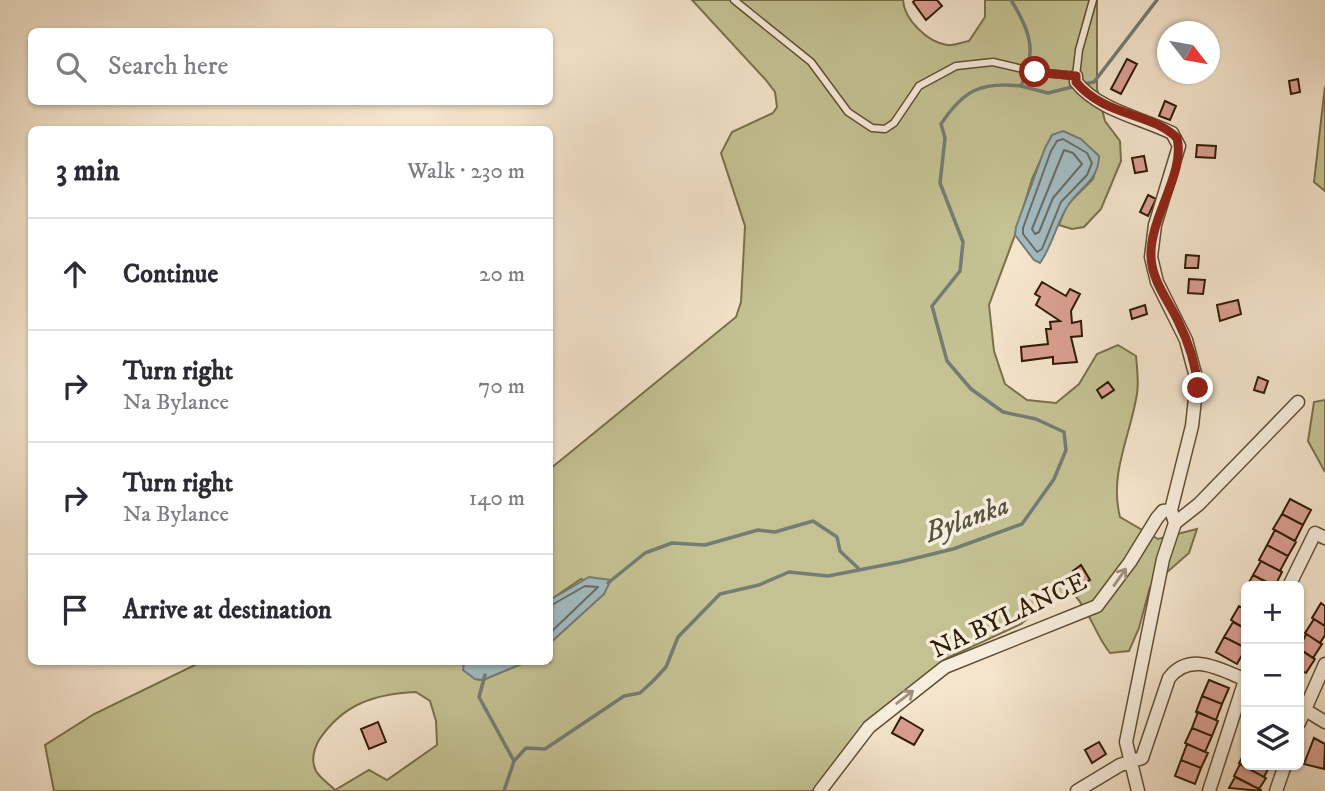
<!DOCTYPE html>
<meta charset="utf-8">
<style>
:root{--surface:#fff;--page:#f2f2f3;--text:#2b2b33;--muted:#7c7c81;--line:#e1e1e2}
body{margin:0;font-family:"IM FELL DW Pica",serif;background:var(--page);color:var(--text)}
.controls{position:absolute;right:21px;bottom:21px;display:grid;overflow:hidden;border-radius:10px;box-shadow:0 2px 5px #0004}
.controls button{width:63px;height:63px;display:grid;place-items:center;padding:0;border:0;border-bottom:2px solid var(--line);background:var(--surface);color:var(--text);font:35px sans-serif}
.compass{position:absolute;left:1157px;top:21px;width:63px;height:63px;border-radius:50%;background:var(--surface);box-shadow:0 2px 5px #0004;rotate:121deg}
.stop{position:absolute;width:21px;height:21px;margin:-16px;border:5px solid #8f2418;border-radius:50%;background:#fff}
.stop.end{background:#8f2418;border-color:#fff;box-shadow:0 2px 7px #0008}
.list{margin:0;padding:0;list-style:none}
h2{display:flex;justify-content:space-between;align-items:center;height:91px;margin:0;padding:0 28px;font-size:30px}
h2 small{font-size:23px;font-weight:400;color:var(--muted)}
.list li{display:grid;grid-template-columns:46px 1fr auto;gap:21px;align-items:center;box-sizing:border-box;height:112px;padding:0 28px;border-top:2px solid var(--line)}
.list b{display:block;font-size:26px;white-space:nowrap}
.list p{margin:0;font-size:23px;white-space:nowrap;color:var(--muted)}
.list em{font-size:23px;font-style:normal;color:var(--muted)}
.icon{flex:none;width:38px;height:38px;fill:none;stroke:currentColor;stroke-width:2;stroke-linecap:round;stroke-linejoin:round}
.map{position:relative;flex:none;width:1325px;height:791px;overflow:hidden}
.search{position:absolute;background:var(--surface);box-shadow:0 2px 5px #0004;left:28px;top:28px;width:525px;height:77px;display:flex;align-items:center;gap:18px;box-sizing:border-box;padding:0 24px;border-radius:10px;color:var(--muted);font-size:26px}
.panel{position:absolute;background:var(--surface);box-shadow:0 2px 5px #0004;left:28px;top:126px;width:525px;height:539px;border-radius:10px}
.map>svg:first-child{display:block}
</style>
<div class="map">
<svg width="1325" height="791" viewBox="0 0 1325 791">
<rect width="100%" height="100%" fill="#f5e5cd"/>
<filter id="stains"><feTurbulence type="fractalNoise" baseFrequency=".00286" numOctaves="4"/><feColorMatrix values="0 0 0 0 .2 0 0 0 0 .09 0 0 0 0 .02 0 0 0 .5 -.17"/></filter>
<radialGradient id="worn" r=".72"><stop offset=".6" stop-color="#630" stop-opacity="0"/><stop offset="1" stop-color="#630" stop-opacity=".3"/></radialGradient>
<path fill="#c4c293" stroke="#7a6f4a" stroke-width="2" fill-rule="evenodd" d="M692,0H903C904,19 927,42 947,45C953,46 962,42 969,41L985,17V0H1097V89L1105,121L1120,141L1121,161L1101,209L1084,227L1072,229L1059,225L1067,205L1093,179L1099,156L1081,140L1063,132L1052,135L1032,179L1015,235L989,305L994,351L1005,384L1027,400L1056,403L1079,384L1097,354L1118,345L1136,356C1137,368 1139,382 1137,394C1130,437 1109,474 1120,517L1158,539L1197,529L1189,553L1150,587L1139,628L1129,651L1110,653C1094,633 1092,614 1073,593L1050,600L1021,624L945,659L830,771L816,791H54L45,745L94,714L201,662H464L463,665L475,679L483,680L526,662H550V643L604,594L581,579L550,600V469L736,317L741,302L745,226L721,153L732,132L773,113L777,107L775,92L765,79ZM416,692L430,701L436,721L437,745L387,780L369,770L335,790C329,784 320,778 316,771C311,761 314,749 319,740C343,704 374,694 416,692Z
M1325,86V191L1314,182Z
M1325,400V472L1308,441L1314,402Z"/>
<path fill="#a2bcc3" stroke="#747c75" stroke-width="2" d="M1063,131L1081,139L1099,156C1099,181 1078,188 1067,207C1056,225 1052,246 1040,263L1034,260L1015,235L1016,227L1045,148L1052,135Z
M589,577L611,580L604,594L550,643V600Z
M464,662H526L483,680L475,679L463,670Z"/>
<g fill="none" stroke-linecap="round" stroke-linejoin="round">
<path stroke="#686c62" stroke-width="2" d="M1063,139L1087,153L1092,163L1087,175L1061,202L1042,249L1037,252L1023,234V228L1051,151L1057,141Z
M1064,150L1073,153L1082,164L1053,198L1039,232L1035,234L1032,229Z
M550,606L585,586L598,587L550,633"/>
<path stroke="#747c75" stroke-width="3.5" d="M1084,84L1094,82L1157,0
M1021,86L1048,93L1076,86
M608,583L645,553L672,543L705,545L758,530L775,532L813,521L837,537L840,551L858,568
M485,675L479,697L514,761
M504,791L514,761L526,748L545,749L624,696L640,693L653,681L666,667L678,637L720,594L759,585L789,572L828,576L900,562L953,549L1022,524L1054,479L1066,450L1064,432L1036,419L1003,412L971,389L947,361L932,306L960,271L963,242L940,183L945,138L941,124C963,91 980,81 1021,86C1037,52 1031,32 1011,0"/>
</g>
<path fill="#da9f91" stroke="#2f1c00" stroke-width="2" d="M915,0H937L942,6L926,20L913,2Z
M1127,59L1137,64L1121,94L1111,89Z
M1298,79L1300,92L1291,94L1289,81Z
M1165,101L1176,106L1170,120L1159,116Z
M1197,145L1216,146L1215,158L1196,157Z
M1144,156L1147,171L1135,173L1132,158Z
M1148,195L1156,199L1148,216L1140,212Z
M1186,255L1199,256L1198,268H1185Z
M1189,279L1205,280L1203,294L1188,293Z
M1042,282L1066,296L1070,289L1080,294L1071,311L1072,323L1081,321L1082,336L1071,337L1077,362L1053,364V357L1022,361L1021,347L1048,344L1046,329H1051L1050,322L1060,321L1036,305L1040,297L1035,294Z
M1238,300L1241,314L1220,321L1217,305Z
M1145,305L1147,314L1132,319L1130,310Z
M1258,377L1268,381L1264,393L1254,390Z
M1108,382L1114,390L1102,398L1097,390Z
M1290,499L1311,510L1303,525L1282,514Z
M1282,514L1303,525L1295,541L1273,529Z
M1275,530L1296,542L1288,556L1267,545Z
M1267,545L1288,556L1280,571L1259,560Z
M1261,561L1282,572L1275,586L1253,575Z
M1081,565L1090,580L1083,584L1073,571Z
M1253,575L1273,586H1247Z
M1321,603L1325,606V626L1312,618Z
M1239,606L1246,610V629L1231,620Z
M1314,619L1325,626V635L1320,643L1305,633Z
M1233,622L1246,629V648L1224,637Z
M1306,634L1322,644L1313,658L1299,649Z
M1224,637L1246,648L1237,664L1216,652Z
M1300,649L1315,659L1306,673L1299,669Z
M1209,680L1229,688L1222,704L1202,696Z
M1202,696L1222,704L1216,720L1196,712Z
M1198,712L1218,721L1212,736L1192,728Z
M901,717L923,730L914,745L892,733Z
M378,722L386,742L369,749L361,729Z
M1192,728L1212,736L1205,752L1185,743Z
M1314,738L1325,744L1324,769L1304,764Z
M1099,742L1106,754L1092,763L1085,750Z
M1187,744L1208,753L1201,768L1181,760Z
M1245,752L1246,765H1270L1264,777L1239,763Z
M1181,760L1201,768L1195,784L1175,776Z
M1240,764L1266,778L1259,789L1234,776Z
M1235,777L1261,790V791L1229,788Z"/>
<g fill="none" stroke-linecap="round" stroke-linejoin="round">
<g stroke="#604e33" stroke-width="9">
<path id="service" d="M734,0L811,62L848,112L872,128L885,129L894,123L919,86L956,66L993,62L1035,72L1076,76L1079,50L1093,0"/>
</g>
<g stroke="#604e33" stroke-width="15">
<path id="minor" d="M1076,76V82C1100,111 1139,117 1172,133L1179,146L1155,225L1151,257L1157,282L1186,340L1197,381L1192,426L1171,510
M1175,523L1199,504L1298,402
M1289,586L1315,533L1325,538
M1299,706L1325,722
M1299,723L1325,664
M820,791L869,727L945,667L1097,606L1130,562L1157,518L1163,511L1171,510
M1077,791L1120,765L1142,758L1169,678C1190,651 1220,669 1246,680
M1138,791L1126,742L1163,559L1175,523L1171,510
M1209,791L1246,677
M1276,791L1285,765"/>
</g>
<use href="#service" stroke="#f8eede" stroke-width="6"/>
<use href="#minor" stroke="#f8eede" stroke-width="12"/>
</g>
<defs><path id="oneway-shaft" d="M-6 0H5M1.5-3L5.5 0L1.5 3" fill="none" stroke-width="1.6" stroke-linecap="round" stroke-linejoin="round" transform="scale(1.75)"/></defs>
<g stroke="#9e907a">
<use href="#oneway-shaft" transform="translate(1120 577) rotate(-55)"/>
<use href="#oneway-shaft" transform="translate(905 697) rotate(-38)"/>
</g>
<g fill="none" stroke-linecap="round" stroke-linejoin="round">
<path stroke="#8f2418" stroke-width="9" d="M1035,72L1076,76V82C1105,117 1151,112 1177,138C1186,173 1149,218 1151,257C1152,281 1168,300 1178,321C1188,341 1196,366 1198,388"/>
</g>
<g text-anchor="middle" dominant-baseline="central" stroke-width="7" stroke-linejoin="round" paint-order="stroke">
<g font-size="26" fill="#2f1c00" stroke="#f8eede">
<text transform="translate(1009 616) rotate(-25)">NA BYLANCE</text>
</g>
<g font-size="28" font-style="italic" fill="#575444" stroke="#f8eede">
<text transform="translate(967 519) rotate(-20)">Bylanka</text>
</g>
</g>
<rect width="100%" height="100%" filter="url(#stains)"/>
<rect width="100%" height="100%" fill="url(#worn)"/>
</svg>
<div class="controls">
<button>+</button>
<button>−</button>
<button><svg class="icon" aria-label="layers" viewBox="0 0 24 24"><path d="M12 4l9 5-9 5-9-5zM3 14l9 5 9-5"/></svg></button>
</div>
<svg class="compass" viewBox="-18 -18 36 36"><path d="M0-13l5 13h-10z" fill="#e53935"/><path d="M0 13l5-13h-10z" fill="#7c7c81"/></svg>
<div class="stop" style="left:1035px;top:72px"></div>
<div class="stop end" style="left:1198px;top:388px"></div>
<div class="search"><svg class="icon" aria-label="search" viewBox="0 0 24 24"><circle cx="10" cy="10" r="6"/><path d="M15 15l6 6"/></svg>Search here</div>
<section class="panel">
<h2>3 min<small>Walk · 230 m</small></h2>
<ul class="list">
<li><svg class="icon" aria-label="ahead" viewBox="0 0 24 24"><path d="M12 20V5M6 11l6-6 6 6"/></svg><div><b>Continue</b></div><em>20 m</em></li>
<li><svg class="icon" aria-label="right" viewBox="0 0 24 24"><path d="M7 20v-9h11M14 6l5 5-5 5"/></svg><div><b>Turn right</b><p>Na Bylance</p></div><em>70 m</em></li>
<li><svg class="icon" aria-label="right" viewBox="0 0 24 24"><path d="M7 20v-9h11M14 6l5 5-5 5"/></svg><div><b>Turn right</b><p>Na Bylance</p></div><em>140 m</em></li>
<li><svg class="icon" aria-label="arrive" viewBox="0 0 24 24"><path d="M6 21V4h12l-3 4 3 4H6"/></svg><div><b>Arrive at destination</b></div></li>
</ul>
</section>
</div>
